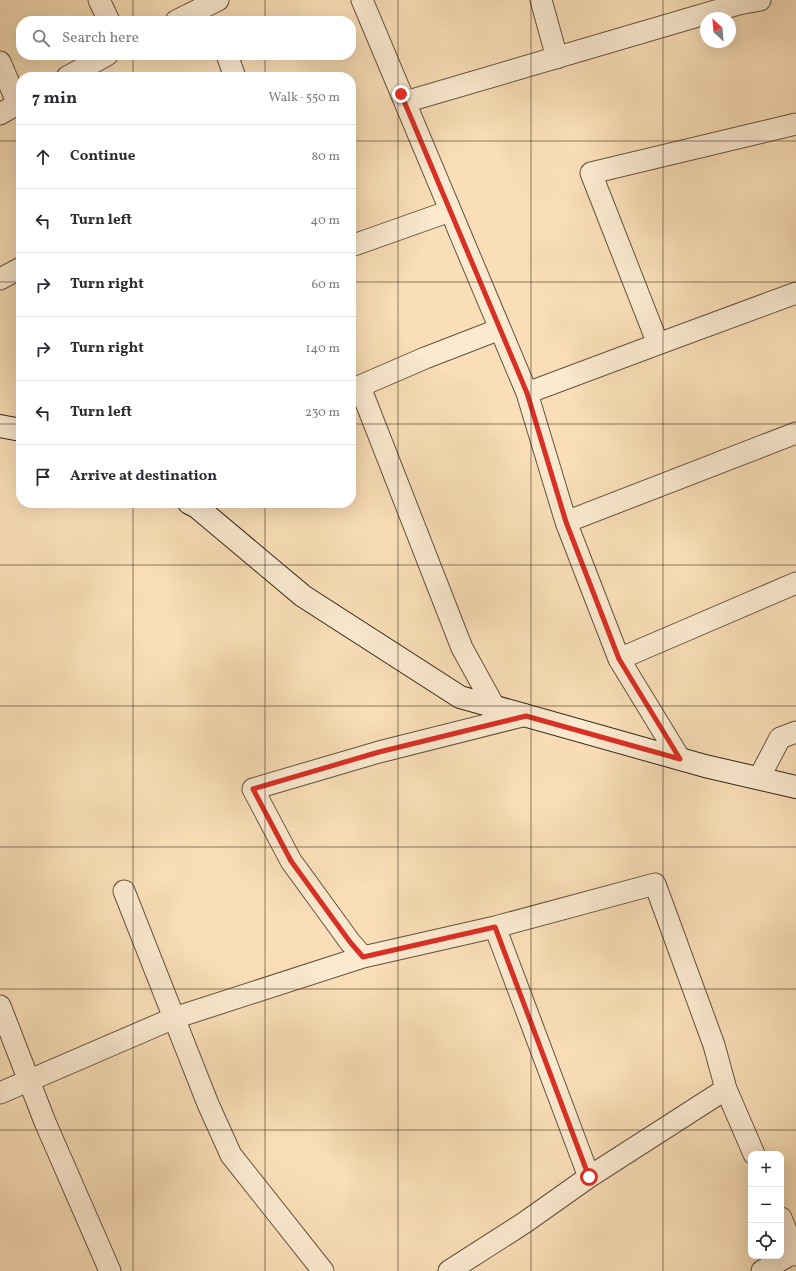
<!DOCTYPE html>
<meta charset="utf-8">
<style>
:root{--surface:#fff;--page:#f7f7f7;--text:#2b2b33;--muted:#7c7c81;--line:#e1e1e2}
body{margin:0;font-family:Vollkorn,serif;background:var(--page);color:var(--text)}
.controls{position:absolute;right:12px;bottom:12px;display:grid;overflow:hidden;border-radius:8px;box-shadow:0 4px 16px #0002}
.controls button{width:36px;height:36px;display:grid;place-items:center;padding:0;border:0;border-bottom:1px solid var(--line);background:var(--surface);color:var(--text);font:20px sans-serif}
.compass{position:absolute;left:700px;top:12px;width:36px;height:36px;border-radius:50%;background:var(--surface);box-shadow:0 4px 16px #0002;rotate:334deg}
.stop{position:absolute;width:12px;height:12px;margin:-9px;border:3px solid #d93025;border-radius:50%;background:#fff}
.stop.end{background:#d93025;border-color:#fff;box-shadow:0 1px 4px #0008}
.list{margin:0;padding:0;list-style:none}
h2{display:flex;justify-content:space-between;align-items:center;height:52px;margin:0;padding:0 16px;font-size:17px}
h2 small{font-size:13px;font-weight:400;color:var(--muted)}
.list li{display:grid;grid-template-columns:26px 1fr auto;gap:12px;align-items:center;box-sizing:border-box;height:64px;padding:0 16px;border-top:1px solid var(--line)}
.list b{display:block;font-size:15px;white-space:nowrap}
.list em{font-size:13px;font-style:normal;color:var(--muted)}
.icon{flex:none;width:22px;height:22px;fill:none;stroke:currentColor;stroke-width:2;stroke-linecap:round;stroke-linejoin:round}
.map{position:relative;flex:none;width:796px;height:1271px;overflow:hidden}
.search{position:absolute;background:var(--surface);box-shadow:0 4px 16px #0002;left:16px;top:16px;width:340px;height:44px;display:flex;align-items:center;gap:10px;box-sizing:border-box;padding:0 14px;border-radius:16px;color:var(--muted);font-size:15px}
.panel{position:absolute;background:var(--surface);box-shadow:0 4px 16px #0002;left:16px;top:72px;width:340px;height:436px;border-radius:16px}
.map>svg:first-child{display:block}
</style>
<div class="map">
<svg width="796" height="1271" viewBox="0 0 796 1271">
<rect width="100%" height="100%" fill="#f9deb7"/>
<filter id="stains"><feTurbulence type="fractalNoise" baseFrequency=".005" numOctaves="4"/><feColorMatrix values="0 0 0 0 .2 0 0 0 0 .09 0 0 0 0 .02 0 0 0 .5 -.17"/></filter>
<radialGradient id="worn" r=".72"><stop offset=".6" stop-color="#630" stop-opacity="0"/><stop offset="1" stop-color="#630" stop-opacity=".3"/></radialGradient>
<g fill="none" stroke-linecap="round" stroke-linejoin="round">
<g stroke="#64523e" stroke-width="23">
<path id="street" d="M99,0L109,21
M362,0L527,393L566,522L619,659L680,759
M541,0L557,58
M176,21L218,0
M227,55L235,77
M0,62L18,104
M67,77L107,55
M405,102L739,4L760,0
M0,114L21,102
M351,246L450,211
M0,279L21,268
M658,344L796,293
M360,387L462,648L494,706
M351,390L425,358L500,329
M527,393L658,344L591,173L796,124
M566,522L796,433
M619,659L796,583
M526,715L379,752L253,789L291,861L350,942L363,957L495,927L655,884L714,1045L726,1089L754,1154
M759,778L780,738L796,732
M124,891L208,1104L231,1155L323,1271
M495,927L589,1177
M0,1006L45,1122L110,1271
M0,1093L174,1018L363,957
M781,1218L796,1255
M449,1271L524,1223L589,1177L726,1089
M762,1271L795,1252"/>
</g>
<g stroke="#332316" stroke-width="24">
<path id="secondary" d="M0,426L21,430
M189,503L197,507L303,596L460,697L705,766L796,787"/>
</g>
<use href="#street" stroke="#fbead0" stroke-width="21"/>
<use href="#secondary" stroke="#fbead0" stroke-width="22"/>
</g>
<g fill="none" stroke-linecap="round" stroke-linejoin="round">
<path stroke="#d93025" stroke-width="5" d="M401,94L527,393L566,522L619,659L680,759L526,716L379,752L253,789L291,861L350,942L363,957L495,927L589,1177"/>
</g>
<path fill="none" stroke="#332316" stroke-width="1" stroke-opacity="0.55" d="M133,0V21M265,0V21M398,0V1271M531,0V1271M663,0V1271M133,55V77M265,55V77M0,141H21M351,141H796M0,282H21M351,282H796M0,424H21M351,424H796M133,503V1271M265,503V1271M0,565H796M0,706H796M0,847H796M0,989H796M0,1130H796"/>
<rect width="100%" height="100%" filter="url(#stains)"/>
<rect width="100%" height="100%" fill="url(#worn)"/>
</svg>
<div class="controls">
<button>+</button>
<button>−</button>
<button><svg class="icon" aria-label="locate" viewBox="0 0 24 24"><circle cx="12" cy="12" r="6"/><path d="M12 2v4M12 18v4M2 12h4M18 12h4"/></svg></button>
</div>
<svg class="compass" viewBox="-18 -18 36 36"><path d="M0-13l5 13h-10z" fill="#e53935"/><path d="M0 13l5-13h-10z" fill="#7c7c81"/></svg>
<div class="stop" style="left:589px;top:1177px"></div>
<div class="stop end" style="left:401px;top:94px"></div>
<div class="search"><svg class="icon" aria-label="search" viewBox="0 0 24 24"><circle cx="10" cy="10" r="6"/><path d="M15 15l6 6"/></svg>Search here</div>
<section class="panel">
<h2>7 min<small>Walk · 550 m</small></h2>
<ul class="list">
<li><svg class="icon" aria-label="ahead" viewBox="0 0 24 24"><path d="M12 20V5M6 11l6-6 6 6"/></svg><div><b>Continue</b></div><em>80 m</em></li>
<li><svg class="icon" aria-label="left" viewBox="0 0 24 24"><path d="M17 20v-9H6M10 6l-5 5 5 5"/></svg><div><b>Turn left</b></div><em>40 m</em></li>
<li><svg class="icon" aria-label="right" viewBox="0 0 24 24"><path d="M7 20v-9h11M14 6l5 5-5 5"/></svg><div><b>Turn right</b></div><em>60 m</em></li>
<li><svg class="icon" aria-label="right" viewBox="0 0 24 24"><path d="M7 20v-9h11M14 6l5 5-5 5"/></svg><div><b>Turn right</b></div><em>140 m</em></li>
<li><svg class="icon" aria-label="left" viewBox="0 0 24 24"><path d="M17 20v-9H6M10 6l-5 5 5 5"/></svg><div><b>Turn left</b></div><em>230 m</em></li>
<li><svg class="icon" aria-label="arrive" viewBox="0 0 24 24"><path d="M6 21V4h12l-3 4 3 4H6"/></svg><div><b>Arrive at destination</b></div></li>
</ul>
</section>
</div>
